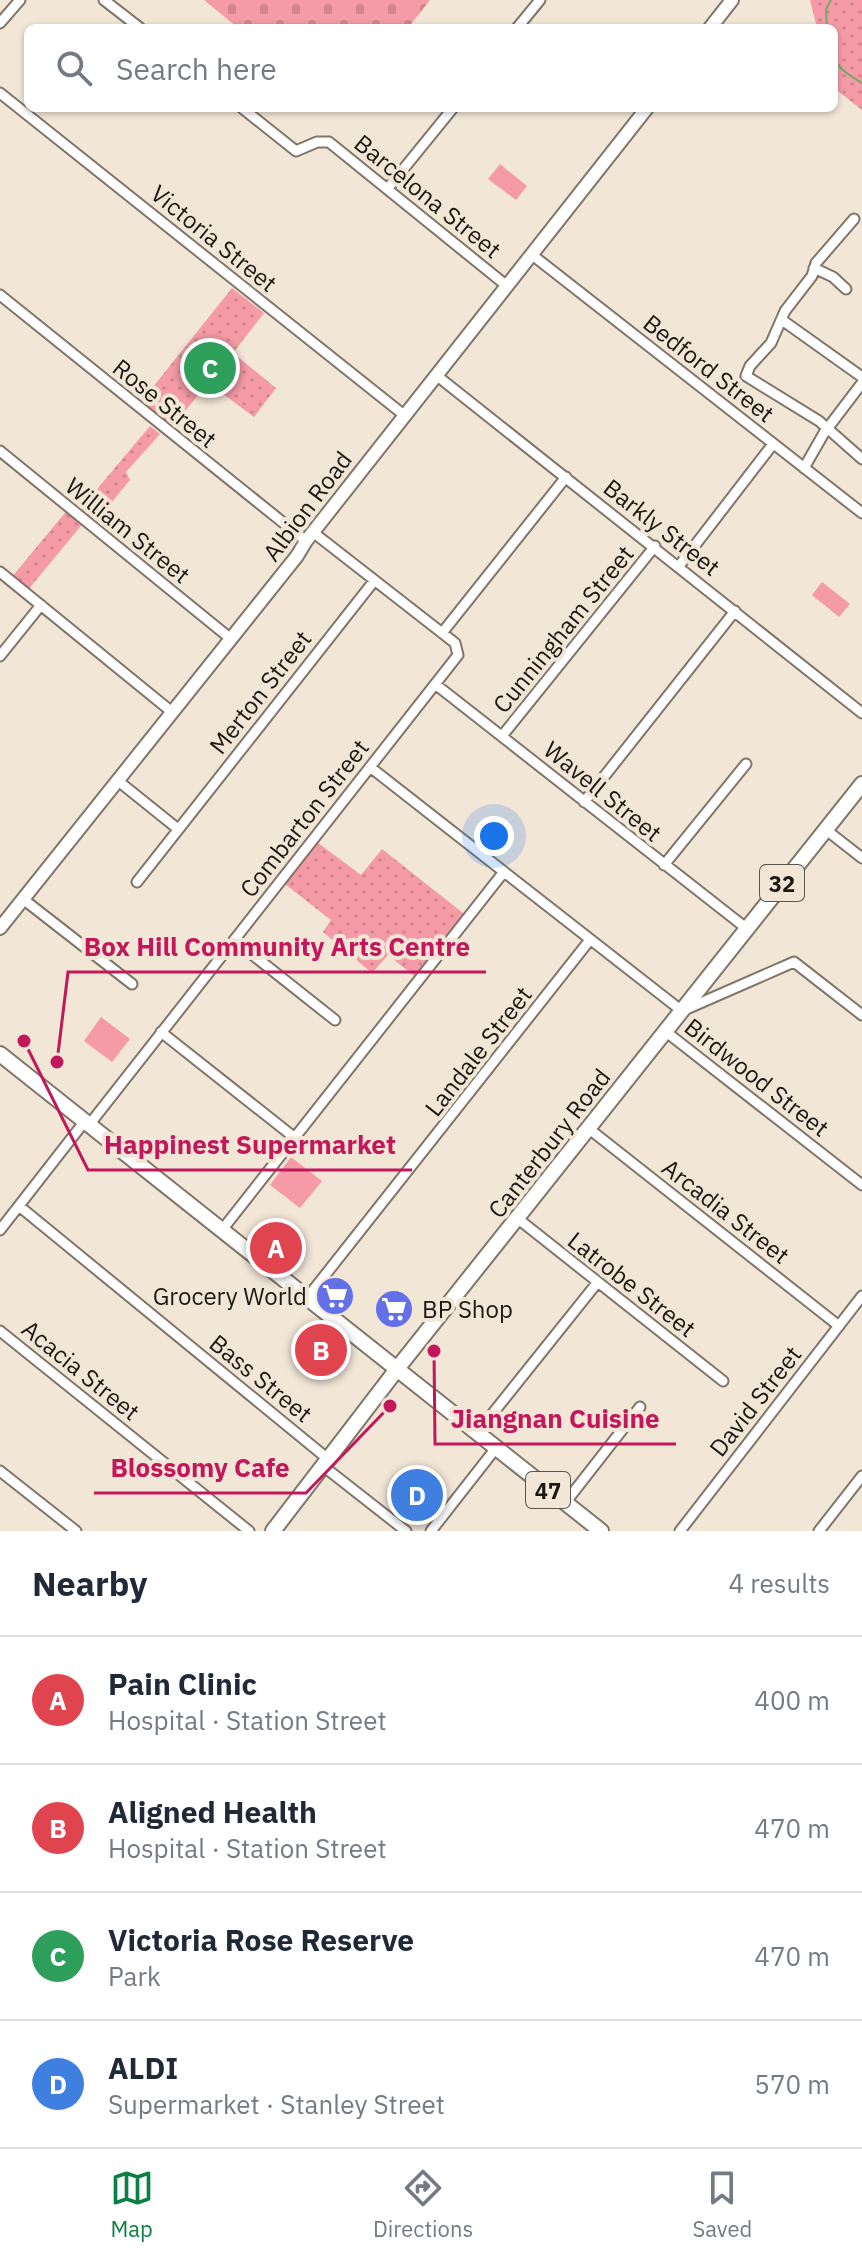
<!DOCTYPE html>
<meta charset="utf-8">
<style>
:root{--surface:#fff;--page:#f2f2f3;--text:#1f2937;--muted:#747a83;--line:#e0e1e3;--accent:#0b8043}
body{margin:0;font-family:"IBM Plex Sans",sans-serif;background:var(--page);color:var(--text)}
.you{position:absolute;left:494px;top:836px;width:28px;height:28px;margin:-20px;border:6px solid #fff;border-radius:50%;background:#1a73e8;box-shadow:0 0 0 12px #1a73e833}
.badge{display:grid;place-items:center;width:52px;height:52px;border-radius:50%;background:var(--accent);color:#fff;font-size:26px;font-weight:700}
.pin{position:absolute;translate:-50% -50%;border:4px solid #fff;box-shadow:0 2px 8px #0006}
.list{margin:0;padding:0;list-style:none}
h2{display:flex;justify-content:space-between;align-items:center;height:104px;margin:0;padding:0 32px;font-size:34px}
h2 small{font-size:26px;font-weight:400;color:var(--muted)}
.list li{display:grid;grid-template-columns:52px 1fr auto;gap:24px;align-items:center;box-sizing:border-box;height:128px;padding:0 32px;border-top:2px solid var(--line)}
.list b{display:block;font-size:30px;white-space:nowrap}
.list p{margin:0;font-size:26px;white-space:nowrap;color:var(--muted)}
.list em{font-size:26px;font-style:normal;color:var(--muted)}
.icon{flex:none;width:44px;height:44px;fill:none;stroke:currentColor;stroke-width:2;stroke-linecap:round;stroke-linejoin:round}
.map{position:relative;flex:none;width:862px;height:1531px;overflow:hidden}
.search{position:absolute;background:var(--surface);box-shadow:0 2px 6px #0004;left:24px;right:24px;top:24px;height:88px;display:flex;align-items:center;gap:20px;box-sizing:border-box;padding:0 28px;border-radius:12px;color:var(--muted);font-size:30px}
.sheet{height:616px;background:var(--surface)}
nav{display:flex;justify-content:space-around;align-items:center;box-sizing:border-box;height:112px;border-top:2px solid var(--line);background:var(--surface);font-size:22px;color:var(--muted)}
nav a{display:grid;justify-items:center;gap:4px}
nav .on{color:var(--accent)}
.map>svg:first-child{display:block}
</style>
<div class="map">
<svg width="862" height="1531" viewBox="0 0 862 1531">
<defs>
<pattern id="grass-dots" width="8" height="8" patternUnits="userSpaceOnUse" patternTransform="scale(2)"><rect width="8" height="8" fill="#f49ba7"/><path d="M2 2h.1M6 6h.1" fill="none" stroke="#d1858f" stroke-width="1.8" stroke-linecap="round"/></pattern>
<pattern id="cemetery-stones" width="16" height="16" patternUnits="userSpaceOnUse" patternTransform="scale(2)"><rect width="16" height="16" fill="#f49ba7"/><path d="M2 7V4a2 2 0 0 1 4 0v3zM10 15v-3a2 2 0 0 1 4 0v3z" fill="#d1858f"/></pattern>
</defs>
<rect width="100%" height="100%" fill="#f2e6d7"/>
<path fill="url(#grass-dots)" d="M810,0H862V110L834,88V28H817Z
M232,288L264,313L233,353L276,388L254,417L208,383L172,427L141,402Z
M150,426L160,434L126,472L130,480L92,526L85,521L27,591L11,578L69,508L77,513Z
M313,839L361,875L382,849L468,917L419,980L388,955L372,973L323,932L331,920L281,881Z"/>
<path fill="url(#cemetery-stones)" d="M204,0H430L408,28H238Z"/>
<path fill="#f49ba7" d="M500,164L527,186L516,200L488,179Z
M822,582L850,604L839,617L812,595Z
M101,1017L130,1039L112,1062L84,1041Z
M291,1157L322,1181L300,1208L270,1185Z"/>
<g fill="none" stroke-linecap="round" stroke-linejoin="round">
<path stroke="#73aa65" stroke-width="2" d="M827,28L826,9L831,0
M834,56C838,70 851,76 862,83"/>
<g stroke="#807668" stroke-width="13">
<path id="street" d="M104,0L140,28
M0,23L20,0
M517,28L540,0
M0,93L404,415
M242,108L296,151L317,142H329L507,286
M388,188L453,108
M854,219L816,263L812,276L785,311L771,343L750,366L746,376L819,421L862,459
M531,254L862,513
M814,268L833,277L846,289
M0,295L306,541
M782,320L862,377
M436,375L862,713
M0,451L231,639
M804,468L824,433L862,383
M679,566L773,444
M0,572L172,712
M442,633L566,477
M0,656L41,605
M435,684L746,928
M502,736L655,546
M370,767L682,1011L794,962L862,1015
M117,780L178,829
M584,802L735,611
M825,829L862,858
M664,865L746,764
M137,882L374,581
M23,899L132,984
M234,940L335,1020
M665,1031L862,1185
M161,1032L295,1138
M89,1125L458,655L455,643L314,533
M588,1128L839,1326
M19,1206L328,1459
M517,1218L723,1381
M0,1230L85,1121
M222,1230L503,873
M307,1298L589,941
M0,1331L249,1531
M477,1433L597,1283
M323,1466L406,1531
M0,1471L76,1531
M565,1503L640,1407
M431,1531L496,1448
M680,1531L862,1296
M819,1531L862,1476"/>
</g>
<g stroke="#807668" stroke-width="16">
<path id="secondary" d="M710,28L732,0
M0,928L297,556L306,541L647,108"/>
</g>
<g stroke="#807668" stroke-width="18">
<path id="primary" d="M0,1054L601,1531
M273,1531L404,1360L862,784"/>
</g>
<use href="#street" stroke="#fff" stroke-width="9"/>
<use href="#secondary" stroke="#fff" stroke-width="12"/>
<use href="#primary" stroke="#fff" stroke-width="14"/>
</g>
<defs>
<g id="supermarket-disc" transform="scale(2)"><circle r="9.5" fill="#6370e8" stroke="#f2e6d7"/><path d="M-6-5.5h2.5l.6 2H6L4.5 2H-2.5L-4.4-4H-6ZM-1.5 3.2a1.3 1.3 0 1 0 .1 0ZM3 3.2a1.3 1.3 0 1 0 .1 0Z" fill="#fff"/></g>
</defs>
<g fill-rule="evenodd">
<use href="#supermarket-disc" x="335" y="1296"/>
<use href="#supermarket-disc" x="394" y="1309"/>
</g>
<g text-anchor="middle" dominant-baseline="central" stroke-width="8" stroke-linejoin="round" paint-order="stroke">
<g fill="#f2e6d7" stroke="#5c564d" stroke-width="2">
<rect x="760" y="865" width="44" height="36" rx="6"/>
<rect x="526" y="1472" width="44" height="36" rx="6"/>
</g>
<g font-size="22" font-weight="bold" fill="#1c1812">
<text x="782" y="883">32</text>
<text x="548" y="1490">47</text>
</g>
<g font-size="24" fill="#1c1812" stroke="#f2e6d7">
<text transform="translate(428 196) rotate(39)">Barcelona Street</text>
<text transform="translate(214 238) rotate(39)">Victoria Street</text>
<text transform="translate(709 368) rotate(38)">Bedford Street</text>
<text transform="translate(165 403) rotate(39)">Rose Street</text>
<text transform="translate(307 506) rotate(-53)">Albion Road</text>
<text transform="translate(662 527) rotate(38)">Barkly Street</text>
<text transform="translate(128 530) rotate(39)">William Street</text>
<text transform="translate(563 629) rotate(-51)">Cunningham Street</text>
<text transform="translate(260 692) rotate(-52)">Merton Street</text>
<text transform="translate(603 791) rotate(39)">Wavell Street</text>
<text transform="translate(304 818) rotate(-52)">Combarton Street</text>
<text transform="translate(478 1051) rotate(-52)">Landale Street</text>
<text transform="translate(757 1077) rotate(38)">Birdwood Street</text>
<text transform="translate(549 1143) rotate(-52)">Canterbury Road</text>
<text transform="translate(726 1211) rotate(38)">Arcadia Street</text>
<text transform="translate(632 1284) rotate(38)">Latrobe Street</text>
<text transform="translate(81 1370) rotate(39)">Acacia Street</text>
<text transform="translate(261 1378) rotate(39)">Bass Street</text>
<text transform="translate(755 1401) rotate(-52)">David Street</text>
</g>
<g font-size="24" fill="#1c1812" stroke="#f2e6d7" text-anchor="end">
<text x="307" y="1296">Grocery World</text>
<text x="422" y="1309" text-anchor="start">BP Shop</text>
</g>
</g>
<path fill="none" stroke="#c2185b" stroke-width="3" d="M57 1062L68 972H486M24 1041L88 1170H412M434 1351L435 1444H676M390 1406L306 1493H94"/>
<g fill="#c2185b" stroke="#f2e6d7" stroke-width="3">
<circle cx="57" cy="1062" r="8"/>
<circle cx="24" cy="1041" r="8"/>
<circle cx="434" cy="1351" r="8"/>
<circle cx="390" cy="1406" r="8"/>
</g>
<g font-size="26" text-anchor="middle" font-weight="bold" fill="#c2185b" stroke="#f2e6d7" stroke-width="8" stroke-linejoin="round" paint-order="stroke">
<text x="277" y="956">Box Hill Community Arts Centre</text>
<text x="250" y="1154">Happinest Supermarket</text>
<text x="555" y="1428">Jiangnan Cuisine</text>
<text x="200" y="1477">Blossomy Cafe</text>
</g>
</svg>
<div class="you"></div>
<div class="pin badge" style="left:276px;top:1248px;background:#e0444e">A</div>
<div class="pin badge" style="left:321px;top:1350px;background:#e0444e">B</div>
<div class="pin badge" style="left:210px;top:368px;background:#2e9e5b">C</div>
<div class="pin badge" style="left:417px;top:1495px;background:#3f7fe0">D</div>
<div class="search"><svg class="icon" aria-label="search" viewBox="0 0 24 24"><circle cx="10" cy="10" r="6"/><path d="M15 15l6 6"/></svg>Search here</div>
</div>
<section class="sheet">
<h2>Nearby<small>4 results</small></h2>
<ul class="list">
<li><span class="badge" style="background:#e0444e">A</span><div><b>Pain Clinic</b><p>Hospital · Station Street</p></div><em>400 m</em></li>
<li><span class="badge" style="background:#e0444e">B</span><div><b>Aligned Health</b><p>Hospital · Station Street</p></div><em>470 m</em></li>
<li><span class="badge" style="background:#2e9e5b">C</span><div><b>Victoria Rose Reserve</b><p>Park</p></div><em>470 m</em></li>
<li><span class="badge" style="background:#3f7fe0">D</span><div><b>ALDI</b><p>Supermarket · Stanley Street</p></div><em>570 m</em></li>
</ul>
</section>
<nav>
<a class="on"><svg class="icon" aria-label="map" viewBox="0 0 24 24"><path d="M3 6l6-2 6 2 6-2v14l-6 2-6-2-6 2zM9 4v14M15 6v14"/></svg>Map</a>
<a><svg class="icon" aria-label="directions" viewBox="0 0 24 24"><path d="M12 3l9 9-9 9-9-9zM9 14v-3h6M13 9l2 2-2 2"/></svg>Directions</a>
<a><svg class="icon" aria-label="saved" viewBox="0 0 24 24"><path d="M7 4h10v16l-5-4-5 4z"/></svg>Saved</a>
</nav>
